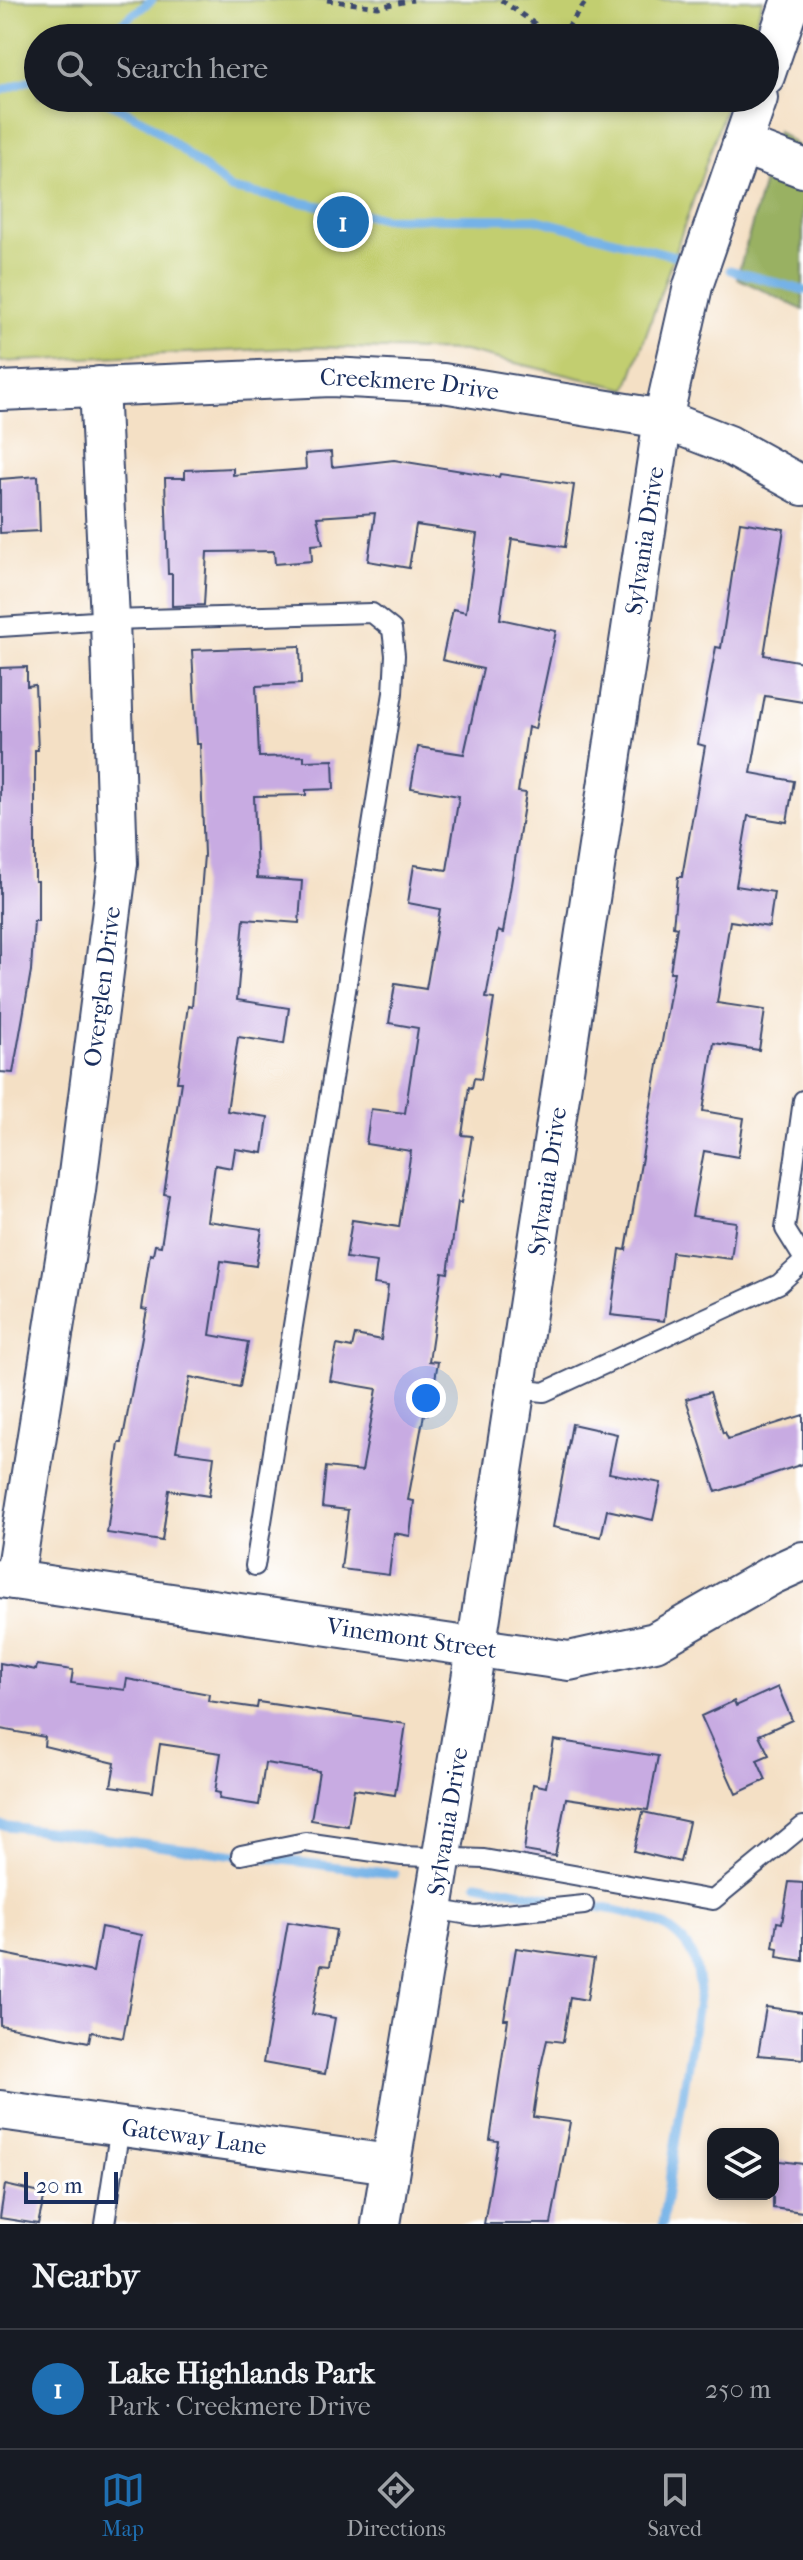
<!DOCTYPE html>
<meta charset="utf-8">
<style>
:root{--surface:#171b24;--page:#242831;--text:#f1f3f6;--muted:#9ea1a6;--line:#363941;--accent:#1f6fb2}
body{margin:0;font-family:"IM FELL French Canon",serif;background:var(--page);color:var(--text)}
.controls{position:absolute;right:24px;bottom:24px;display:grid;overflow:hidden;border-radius:16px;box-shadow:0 4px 12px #0003}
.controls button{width:72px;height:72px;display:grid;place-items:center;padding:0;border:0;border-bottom:2px solid var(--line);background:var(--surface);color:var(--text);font:40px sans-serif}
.scale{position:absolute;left:24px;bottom:20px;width:94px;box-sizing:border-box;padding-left:8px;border:4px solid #1b2f5e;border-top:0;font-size:22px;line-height:28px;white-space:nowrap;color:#1b2f5e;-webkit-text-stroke:6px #fff;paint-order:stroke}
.you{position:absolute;left:426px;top:1398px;width:28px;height:28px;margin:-20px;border:6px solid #fff;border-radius:50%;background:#1a73e8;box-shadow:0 0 0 12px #1a73e833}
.badge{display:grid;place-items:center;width:52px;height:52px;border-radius:50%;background:var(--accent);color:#fff;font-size:26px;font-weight:700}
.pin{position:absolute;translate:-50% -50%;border:4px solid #fff;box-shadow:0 2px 8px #0006}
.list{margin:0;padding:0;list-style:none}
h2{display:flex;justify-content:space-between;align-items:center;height:104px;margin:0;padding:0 32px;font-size:34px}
h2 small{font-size:26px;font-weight:400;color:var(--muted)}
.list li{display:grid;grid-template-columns:52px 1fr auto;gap:24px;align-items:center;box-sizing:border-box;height:120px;padding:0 32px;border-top:2px solid var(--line)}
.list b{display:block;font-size:30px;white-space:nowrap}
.list p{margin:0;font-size:26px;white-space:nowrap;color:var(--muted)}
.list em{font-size:26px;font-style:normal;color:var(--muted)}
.icon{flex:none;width:44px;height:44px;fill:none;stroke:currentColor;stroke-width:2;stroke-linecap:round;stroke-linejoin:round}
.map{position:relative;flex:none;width:803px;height:2224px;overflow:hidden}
.search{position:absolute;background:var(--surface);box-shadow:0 4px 12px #0003;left:24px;right:24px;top:24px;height:88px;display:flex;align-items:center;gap:20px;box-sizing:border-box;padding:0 28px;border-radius:44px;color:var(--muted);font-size:30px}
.sheet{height:224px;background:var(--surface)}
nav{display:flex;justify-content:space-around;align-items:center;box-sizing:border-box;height:112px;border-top:2px solid var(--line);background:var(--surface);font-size:22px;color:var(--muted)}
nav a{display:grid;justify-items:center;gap:4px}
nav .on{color:var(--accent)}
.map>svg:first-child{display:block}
</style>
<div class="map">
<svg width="803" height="2224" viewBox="0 0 803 2224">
<rect width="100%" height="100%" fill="#fff"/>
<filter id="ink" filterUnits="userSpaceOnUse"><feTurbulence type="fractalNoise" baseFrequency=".0125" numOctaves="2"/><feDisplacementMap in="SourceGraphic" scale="16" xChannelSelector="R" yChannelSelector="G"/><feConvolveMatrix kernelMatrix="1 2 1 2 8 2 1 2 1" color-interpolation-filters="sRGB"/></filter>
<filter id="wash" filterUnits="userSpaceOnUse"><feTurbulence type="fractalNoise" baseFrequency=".006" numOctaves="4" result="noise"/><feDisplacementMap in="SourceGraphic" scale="32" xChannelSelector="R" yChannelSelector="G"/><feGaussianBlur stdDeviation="1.8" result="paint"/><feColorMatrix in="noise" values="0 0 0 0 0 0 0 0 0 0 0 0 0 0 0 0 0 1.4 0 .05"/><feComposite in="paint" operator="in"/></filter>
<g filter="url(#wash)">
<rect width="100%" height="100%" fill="#f4e0c5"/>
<path fill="#c2ce70" stroke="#6e7e67" stroke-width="2" d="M0,0H763L750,38H38V98H729L627,389L464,351L310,347L0,362Z"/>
<path fill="#99b162" stroke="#5a7060" stroke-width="2" d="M778,131L803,151V310L737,278Z"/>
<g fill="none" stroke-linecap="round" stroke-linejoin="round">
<path stroke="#75b2e7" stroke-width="9" d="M102,38L152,0
M0,91L38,77
M101,98L148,123L231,189L383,218L535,219L679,257
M730,270L803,290
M0,1825L244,1856
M259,1857L394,1874
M477,1883L567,1901
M581,1904C620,1912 670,1914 691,1953C697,1963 698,1979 700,1990L662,2224"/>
</g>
<g id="blocks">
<path fill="#c8abe2" d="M331,452L332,467L394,460L499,477L500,474L574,485L565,547L512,539L500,619L556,631L535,729L528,727L518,792L526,793L503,933L498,931L486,998L494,999L481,1079L474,1078L472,1088L469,1087L462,1135L472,1136L461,1203L458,1202L448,1273L442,1272L429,1361L438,1362L429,1414H424L408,1500L414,1501L410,1536L394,1533L389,1575L341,1569L348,1510L322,1507L326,1467L362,1471L377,1389L330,1381L337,1345L352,1348L355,1335L381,1340L388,1286L374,1284L377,1262L346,1258L352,1220L399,1227L411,1151L366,1144L371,1109L405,1113L418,1028L389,1023L395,984L426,989L440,909L408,903L414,865L447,870L459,796L411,788L418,747L464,754L483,669L442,660L453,609L466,612L477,534L416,525L409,568L368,561L375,513L317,517L323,544L311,545L312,561L275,564L274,551L207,552L204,605L172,606V574H168L165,478H185V470L233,468V475L306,469L305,454Z
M38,476L40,531L0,533V479Z
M740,522L784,529L764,655L803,662V702L765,696L751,773L794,781L787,822L748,816L736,886L774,892L769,927L730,921L717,1003L765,1010L759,1050L714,1043L703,1111L744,1118L738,1157L704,1151L692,1216L736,1222L731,1259L672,1252L664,1321L611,1315L620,1249L626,1250L674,972H670L677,927L673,926L678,877H682L705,746L698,744L716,647L721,648Z
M300,646L301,684L256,686L259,757L304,756V761L333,760L334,789L306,790V795L254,796L257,878L302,881L299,923L244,919L237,1000L289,1008L284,1044L238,1037L227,1111L268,1117L263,1153L235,1149L232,1168L215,1165L207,1221L262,1229L256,1266L221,1261L210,1335L248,1342L240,1387L190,1377L176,1451L214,1456L209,1496L169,1490L162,1541L107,1533L119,1443H122L147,1310L142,1309L150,1254L153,1255L155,1245L161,1246L169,1195L164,1194L181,1082H177L188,1006L192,1007L204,855L200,744H197L192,650Z
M27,667V686L35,685L38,750H35V881H38V921H34L31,971L13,1073L0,1072V668Z
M710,1392L723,1433L725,1432L728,1439L803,1415V1464L716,1492L686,1399Z
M572,1424L617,1434L609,1473L661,1483L653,1520L607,1510L601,1537L553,1527Z
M0,1663L36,1670L37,1665L73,1670L71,1683L125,1690L127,1679L209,1694L208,1701L257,1708L258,1702L406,1724L395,1795L354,1789L348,1826L311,1820L319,1771L265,1763L259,1805L219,1799L220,1793L215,1792L221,1753L160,1744L153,1792L111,1786L115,1763L44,1746L45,1737L0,1729Z
M778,1687L792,1720L759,1735L769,1755L757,1760L766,1780L736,1794L701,1716L734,1701L736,1706Z
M554,1740L658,1756L648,1810L566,1798L555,1856L524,1851L533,1784L546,1787Z
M643,1812L689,1822L680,1862L634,1851Z
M789,1882L803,1883V1961L777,1957L778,1948L773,1947L777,1922L782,1923Z
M288,1922L336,1930L330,1966L321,1965L312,2014L335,2018L325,2074L263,2063Z
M101,1927L142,1935L123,2038L91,2032L89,2042L0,2025V1953L93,1972Z
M516,1948L594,1959L587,2000L570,1997L563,2042L547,2040L540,2070L533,2117L570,2122L551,2224H484L498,2141L490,2140L508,2019H504Z
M766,2007L803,2012V2059L758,2055Z
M773,2160L803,2164V2212L773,2208Z
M5,2185L45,2194L38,2224L0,2218Z"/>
</g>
</g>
<g filter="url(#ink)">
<use href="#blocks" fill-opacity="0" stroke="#3c4a6d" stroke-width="2"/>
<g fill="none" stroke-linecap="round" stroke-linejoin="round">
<g stroke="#3c4a6d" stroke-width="22">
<path id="service" d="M0,627L110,620L372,613L392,629L395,655L393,693L255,1566
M803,1100L785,1229L803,1258
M515,1389L544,1392L779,1284L803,1262
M241,1855L305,1842L402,1856L484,1859L713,1900L803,1826
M433,1909L475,1916L584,1905
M105,2224L120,2127"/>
</g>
<g stroke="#3c4a6d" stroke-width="42">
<g id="minor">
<path d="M765,76L791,0"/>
<path d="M742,145L803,168"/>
<path id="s1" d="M0,391L331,377L443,383L663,419L729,445L803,486"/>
<path id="s2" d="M0,1578L569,1661L655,1642L772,1575L803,1561"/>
<path id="s3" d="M14,1580L76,1190L118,863L110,620L99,386"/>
<path id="s4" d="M0,2110L390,2164"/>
<path id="s5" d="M381,2224L476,1649L663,419L693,286L758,98"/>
</g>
</g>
<path stroke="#3c4a6d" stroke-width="5" stroke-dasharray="6 6" stroke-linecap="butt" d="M327,0L378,7L413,0
M501,0L555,38
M560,38L587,0
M551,98L549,106C573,111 588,110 609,98
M710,98L721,105"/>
<use href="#service" stroke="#fff" stroke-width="18"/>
<use href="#minor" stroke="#fff" stroke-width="38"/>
</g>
</g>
<g text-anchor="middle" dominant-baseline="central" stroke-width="6" stroke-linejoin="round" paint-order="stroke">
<g font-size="24" fill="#1b2f5e" stroke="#fff">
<text stroke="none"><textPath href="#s1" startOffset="410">Creekmere Drive</textPath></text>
<text stroke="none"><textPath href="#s5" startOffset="1704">Sylvania Drive</textPath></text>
<text stroke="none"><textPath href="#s3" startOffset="600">Overglen Drive</textPath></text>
<text stroke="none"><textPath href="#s5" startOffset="1056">Sylvania Drive</textPath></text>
<text stroke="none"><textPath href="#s2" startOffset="416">Vinemont Street</textPath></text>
<text stroke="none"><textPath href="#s5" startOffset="408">Sylvania Drive</textPath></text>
<text stroke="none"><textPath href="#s4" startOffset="196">Gateway Lane</textPath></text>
</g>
</g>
</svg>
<div class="controls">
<button><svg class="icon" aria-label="layers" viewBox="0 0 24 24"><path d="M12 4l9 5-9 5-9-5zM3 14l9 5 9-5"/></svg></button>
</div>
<div class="scale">20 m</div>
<div class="you"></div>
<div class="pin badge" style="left:343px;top:222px">1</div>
<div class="search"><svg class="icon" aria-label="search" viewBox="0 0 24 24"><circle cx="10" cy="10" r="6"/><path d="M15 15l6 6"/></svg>Search here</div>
</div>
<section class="sheet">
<h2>Nearby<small></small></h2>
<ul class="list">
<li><span class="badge">1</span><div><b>Lake Highlands Park</b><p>Park · Creekmere Drive</p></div><em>250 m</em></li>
</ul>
</section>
<nav>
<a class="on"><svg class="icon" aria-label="map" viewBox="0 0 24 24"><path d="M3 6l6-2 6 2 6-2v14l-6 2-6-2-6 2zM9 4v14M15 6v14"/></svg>Map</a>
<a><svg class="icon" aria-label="directions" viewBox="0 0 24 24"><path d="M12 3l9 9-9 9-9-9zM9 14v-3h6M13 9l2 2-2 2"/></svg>Directions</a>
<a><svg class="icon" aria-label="saved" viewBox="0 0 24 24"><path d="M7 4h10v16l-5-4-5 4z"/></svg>Saved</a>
</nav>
